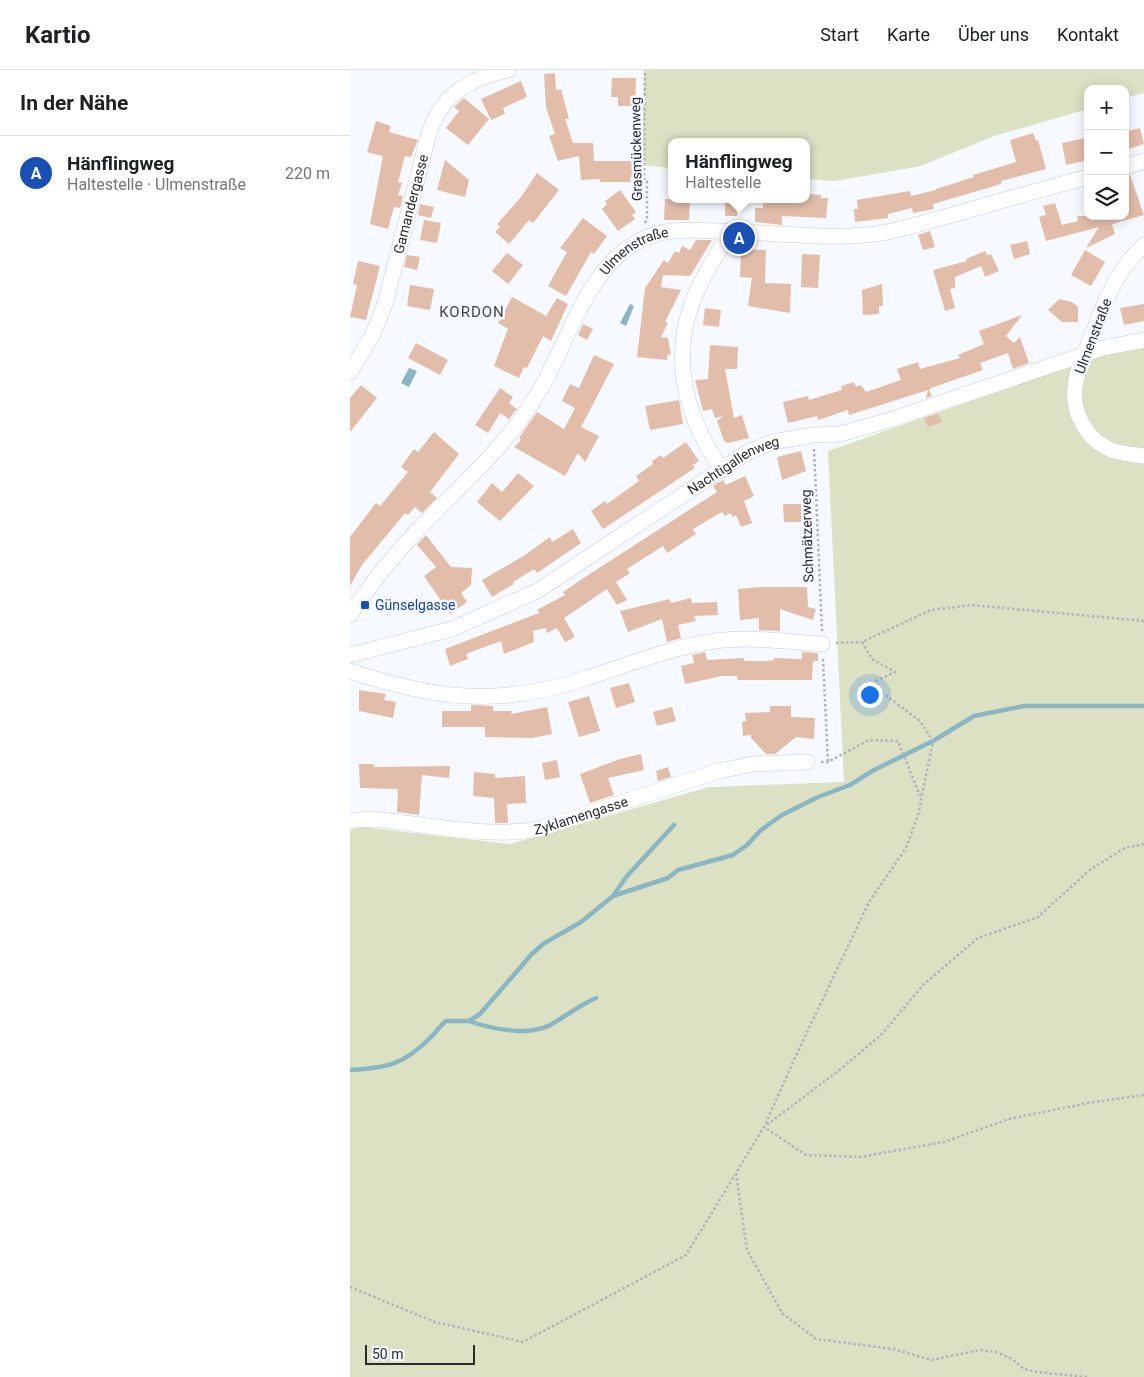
<!DOCTYPE html>
<html lang="de">
<meta charset="utf-8">
<style>
:root{--surface:#fff;--page:#f2f2f2;--text:#202124;--muted:#757577;--line:#e0e0e0;--accent:#2563eb}
body{margin:0;font-family:Roboto,sans-serif;background:var(--page);color:var(--text)}
.controls{position:absolute;right:15px;top:15px;display:grid;overflow:hidden;border-radius:10px;box-shadow:0 2px 12px #0003}
.controls button{width:45px;height:45px;display:grid;place-items:center;padding:0;border:0;border-bottom:1px solid var(--line);background:var(--surface);color:var(--text);font:25px sans-serif}
.scale{position:absolute;left:15px;bottom:12px;width:110px;box-sizing:border-box;padding-left:5px;border:2px solid #292b2f;border-top:0;font-size:14px;line-height:18px;white-space:nowrap;color:#292b2f;-webkit-text-stroke:4px #f6f9ff;paint-order:stroke}
.you{position:absolute;left:519px;top:624px;width:18px;height:18px;margin:-12px;border:4px solid #fff;border-radius:50%;background:#1a73e8;box-shadow:0 0 0 8px #1a73e833}
.badge{display:grid;place-items:center;width:32px;height:32px;border-radius:50%;background:var(--accent);color:#fff;font-size:16px;font-weight:700}
.pin{position:absolute;translate:-50% -50%;border:2px solid #fff;box-shadow:0 1px 5px #0006}
.popup{position:absolute;left:318px;top:68px;width:142px;height:65px;box-sizing:border-box;display:grid;place-content:center;border-radius:10px;background:var(--surface);filter:drop-shadow(0 1px 4px #0005);font-size:16px;white-space:nowrap;color:var(--muted)}
.popup b{font-size:19px;color:var(--text)}
.popup::after{content:'';position:absolute;left:50%;top:100%;margin-left:-10px;border:10px solid transparent;border-top-color:var(--surface)}
.list{margin:0;padding:0;list-style:none}
h2{display:flex;justify-content:space-between;align-items:center;height:65px;margin:0;padding:0 20px;font-size:21px}
h2 small{font-size:16px;font-weight:400;color:var(--muted)}
.list li{display:grid;grid-template-columns:32px 1fr auto;gap:15px;align-items:center;box-sizing:border-box;height:75px;padding:0 20px;border-top:1px solid var(--line)}
.list b{display:block;font-size:19px;white-space:nowrap}
.list p{margin:0;font-size:16px;white-space:nowrap;color:var(--muted)}
.list em{font-size:16px;font-style:normal;color:var(--muted)}
.icon{flex:none;width:28px;height:28px;fill:none;stroke:currentColor;stroke-width:2;stroke-linecap:round;stroke-linejoin:round}
.map{position:relative;flex:none;width:794px;height:1307px;overflow:hidden}
header{display:flex;align-items:center;gap:30px;box-sizing:border-box;height:70px;padding:0 25px;background:var(--surface);border-bottom:1px solid var(--line)}
header strong{font-size:24px}
nav{display:flex;gap:28px;margin-inline-start:auto;font-size:18px}
main{display:flex}
aside{flex:1;background:var(--surface)}
.map>svg:first-child{display:block}
</style>
<header>
<strong>Kartio</strong>
<nav><a>Start</a><a>Karte</a><a>Über uns</a><a>Kontakt</a></nav>
</header>
<main>
<aside>
<h2>In der Nähe<small></small></h2>
<ul class="list">
<li><span class="badge" style="background:#1a4fb4">A</span><div><b>Hänflingweg</b><p>Haltestelle · Ulmenstraße</p></div><em>220 m</em></li>
</ul>
</aside>
<div class="map">
<svg width="794" height="1307" viewBox="0 0 794 1307">
<rect width="100%" height="100%" fill="#f6f9ff"/>
<path fill="#dce1c3" d="M294,0H794V23L775,28V19H738V39L644,66L571,96L485,111L457,109L456,72H322L321,98L292,95Z
M794,276V1307H0V760L11,757L160,774L359,717L494,712L478,381L749,286Z"/>
<path fill="#89b6c2" d="M280,234L284,236L276,256L270,253Z
M59,298L67,301L59,317L51,313Z"/>
<g fill="none" stroke-linecap="round" stroke-linejoin="round">
<path stroke="#89b6c2" stroke-width="4.5" d="M263,826L277,806L324,755
M119,951C141,959 180,967 202,954C217,945 230,935 246,928
M0,1000C37,998 53,995 80,968C86,962 90,956 96,951H119L130,944L181,885L193,874L231,852L263,826L318,808L328,800L383,785L397,775L411,760L432,745L468,727L500,715L524,700L583,671L624,646L674,636H794"/>
</g>
<path fill="#e2bda9" d="M205,3L206,20L211,19L219,49H215L223,73H243L244,91H285V107H280L281,112H250V109L231,110L229,86L208,91L199,66L205,64L196,37L194,4Z
M262,8H286L285,36H268V27H261Z
M171,11L177,27L153,38L155,44L141,50L131,29Z
M114,28L139,49L118,75L96,58L109,41L104,37Z
M26,51L41,56L39,62L68,70L61,87L55,86L48,112L52,113L48,125L53,126L50,138L44,137L38,159L20,154L33,86L17,82Z
M790,58L794,74L775,80V62Z
M683,63L686,71L688,70L696,99L651,111V114L583,134L584,139L563,143L562,138L538,144V148L505,152L504,139H508L507,130L560,121L561,126L586,120V119L624,107L623,105L666,92L660,70Z
M735,68L738,90L716,95L712,73Z
M95,90L119,110L115,127L87,120Z
M187,103L209,120L183,153L179,150L159,174L145,162L150,157L147,154L171,127Z
M780,105L794,145L762,154L765,164L736,178L749,157L696,171L689,147L696,145L693,136L705,133L712,155L728,151L727,146H775V106Z
M270,120L286,142L282,145L285,149L268,161L252,139L257,134L255,131Z
M456,124L471,125V128H478L476,148L432,146V155L405,152V138H413V129H456Z
M315,129H340L339,150H314Z
M375,129H387V146H375Z
M70,134L84,137L81,148L68,145Z
M233,148L257,166L244,184L241,182L216,226L198,216L217,182L210,178Z
M74,150L91,153L87,173L70,170Z
M580,161L585,177L573,180L568,165Z
M346,170H362L340,206L313,205L311,217L331,220L315,252L318,253L311,267L318,268L321,285L318,284L317,290L287,287L295,218L314,190L318,193L325,181L329,183L332,176L340,180Z
M677,171L680,184L664,189L660,175Z
M391,179L416,180L415,213L441,214L440,243L398,236L402,208L390,207Z
M735,180L755,192L741,216L721,205Z
M635,181L637,185L641,184L649,201L635,207L631,196L605,207V218L600,219L605,238L595,241L583,200L617,191L616,189Z
M157,183L173,195L158,214L142,201Z
M452,184L470,185L468,218L451,217Z
M57,185L70,187L67,200L54,197Z
M8,191L30,196L16,250L0,247L7,215L3,214Z
M532,214L533,236H529V244L513,245L512,220Z
M60,215L84,219L80,240L57,236Z
M162,227L196,246L207,228L218,234L201,271L193,266L177,298L174,297L169,308L144,296L158,259L148,253Z
M709,229L722,232L728,237V252H712L698,240Z
M794,234V251L774,255L770,238Z
M355,238L371,240L369,257L353,255Z
M672,245L656,266L664,273L670,267L679,293L663,299L658,283L630,293L633,300L581,318L579,320L582,326L576,328L578,320L499,345L498,340L468,350L467,346L438,353L433,332L458,326L459,330L492,320L491,316L504,312L506,317L511,315L516,322L551,310L547,299L568,292L570,299L610,288L608,285L634,274L629,261Z
M233,254L243,259L237,270L228,265Z
M66,273L98,290L90,305L58,288Z
M360,275L388,277L387,299H375L384,348L392,345L399,368L378,373L374,371L367,351L373,346L365,348L362,339L353,341L345,310L358,309Z
M244,285L264,294L231,357L249,366L235,392L228,383L215,406L164,377L171,370L169,368L187,342L214,359L225,338L212,331L220,314L229,318Z
M11,315L27,328L0,362V328Z
M150,318L163,327L159,333L167,339L159,349L150,343L138,363L125,355Z
M329,330L333,354L300,360L295,336Z
M588,344L592,352L578,357L574,348Z
M84,362L109,384L80,422L87,428L72,443L65,437L58,445L55,443L12,495L0,516V467L26,433L30,436L58,402L51,397L64,379L68,382Z
M336,372L349,391L343,395L345,398L253,459L241,441L255,431L257,434L289,411L286,406L303,394L302,391L311,385L313,388Z
M451,381L456,401L432,410L427,387Z
M168,403L184,416L150,451L127,432L142,413L152,422Z
M395,406L404,426L394,431L402,453L391,457L386,445L383,447L380,443L375,446L372,442L343,459L346,464L317,483L313,476L277,499L280,503L266,512L277,530L267,535L257,519L214,548L225,567L215,572L207,558L197,563L196,558L183,561L184,572L154,584L151,571L116,584L118,589L100,596L95,579L189,543L187,540L215,525L213,522L232,509L367,422L363,416L373,410L376,415Z
M433,434H451V452H434Z
M223,459L231,473L187,503L184,499L163,512L164,514L142,527L132,510L175,485L200,467L202,472Z
M76,465L101,497L122,498L121,515L111,523L117,532L100,544L74,506L86,497L67,475Z
M412,517H457L458,537L466,539L463,550L430,539V561L409,560V548L390,550L388,519Z
M341,528L342,533L367,532L368,545L344,546L346,551L328,555L331,568L317,572L312,549L278,562L270,541L320,529L321,533Z
M355,582L357,590L394,588V591H417L424,590V588L452,589V582L468,583V591H463L462,610H388L387,606H372L335,614L331,596L344,593L342,585Z
M279,613L285,632L266,638L260,618Z
M9,620L36,624L34,630L46,632L43,648L9,641Z
M239,626L250,661L229,667L218,632Z
M121,635L143,636V641H162L161,644L197,637L202,664L182,668L135,667V657H92V641H121Z
M420,636H441V647L465,648L464,669L446,667L425,684H416L401,668V665L393,666L392,652L396,651L395,643L420,642Z
M322,637L326,651L307,656L303,642Z
M291,684L294,700L258,708L264,725L240,733L230,704L270,689Z
M207,690L210,707L195,710L192,693Z
M9,694H24V697L100,696L99,708L72,705L69,745L47,742L48,719L10,718Z
M318,697L321,707L308,711L306,701Z
M124,702L145,704V708L175,706L176,733L157,734L158,753H145L144,728L123,726Z"/>
<g fill="none" stroke-linecap="round" stroke-linejoin="round">
<g stroke="#c7ccd5" stroke-width="16">
<g id="minor">
<path d="M775,97L794,91"/>
<path d="M794,175C768,199 755,230 743,263C736,280 727,299 725,317C722,341 735,367 757,378C768,384 782,384 794,386"/>
<path id="s1" d="M0,302L22,266L35,234L79,63C92,24 119,9 158,0"/>
<path d="M372,399C338,352 322,296 340,239C349,211 366,186 381,161"/>
<path id="s2" d="M0,545C19,516 40,490 64,464C109,417 160,374 193,315C220,266 240,192 295,168C319,158 344,160 369,161C418,162 467,169 515,165C544,163 574,152 602,145C647,132 692,119 738,107"/>
<path id="s3" d="M0,585L102,559L187,521L398,382L423,372L463,365L490,364L540,350L753,278L794,270"/>
<path d="M0,601C85,629 147,637 234,609C278,595 321,577 366,571C400,566 437,572 472,574"/>
<path id="s4" d="M0,751C23,747 46,752 70,755C110,760 149,766 190,759L369,701L403,694L457,692"/>
</g>
</g>
<path stroke="#b0b3b8" stroke-width="2.5" stroke-dasharray="2.5 2.5" stroke-linecap="butt" d="M295,153L297,148V111L294,110L295,0
M464,379L472,561
M794,551L622,535L581,540L512,572L522,589L545,602L526,611L530,621L570,651L583,671L568,745L556,778L519,832L443,992L414,1057L492,998L532,964L574,914L628,868L688,847L741,799L775,778L794,774
M486,573L512,572
M473,589L478,692
M471,692H478L519,670L548,671L570,726
M0,1217L85,1252L173,1272L336,1185L385,1105
M737,1307L687,1302L674,1299L662,1289L646,1282L630,1280L582,1290L543,1279L466,1269L432,1243L397,1180L386,1103L414,1057L456,1085L510,1087L594,1072L659,1049L738,1033L794,1025"/>
<use href="#minor" stroke="#fff" stroke-width="15"/>
</g>
<rect fill="#1a4fb4" stroke="#f6f9ff" stroke-width="2" x="10" y="530" width="10" height="10" rx="2.5"/>
<g text-anchor="middle" dominant-baseline="central" stroke-width="5" stroke-linejoin="round" paint-order="stroke">
<g font-size="14" fill="#292b2f" stroke="#f6f9ff">
<text transform="translate(286 79) rotate(-91)">Grasmückenweg</text>
<text stroke="none"><textPath href="#s1" startOffset="180">Gamandergasse</textPath></text>
<text stroke="none"><textPath href="#s2" startOffset="468">Ulmenstraße</textPath></text>
<text transform="translate(743 266) rotate(-69)">Ulmenstraße</text>
<text stroke="none"><textPath href="#s3" startOffset="432">Nachtigallenweg</textPath></text>
<text transform="translate(457 466) rotate(-92)">Schmätzerweg</text>
<text stroke="none"><textPath href="#s4" startOffset="234">Zyklamengasse</textPath></text>
</g>
<g font-size="14" fill="#164399" stroke="#f6f9ff" text-anchor="start">
<text x="25" y="535">Günselgasse</text>
</g>
<g font-size="15" letter-spacing="1" fill="#41444c" stroke="#f6f9ff">
<text x="122" y="242">KORDON</text>
</g>
</g>
</svg>
<div class="controls">
<button>+</button>
<button>−</button>
<button><svg class="icon" aria-label="layers" viewBox="0 0 24 24"><path d="M12 4l9 5-9 5-9-5zM3 14l9 5 9-5"/></svg></button>
</div>
<div class="scale">50 m</div>
<div class="you"></div>
<div class="pin badge" style="left:389px;top:168px;background:#1a4fb4">A</div>
<div class="popup"><b>Hänflingweg</b>Haltestelle</div>
</div>
</main>
